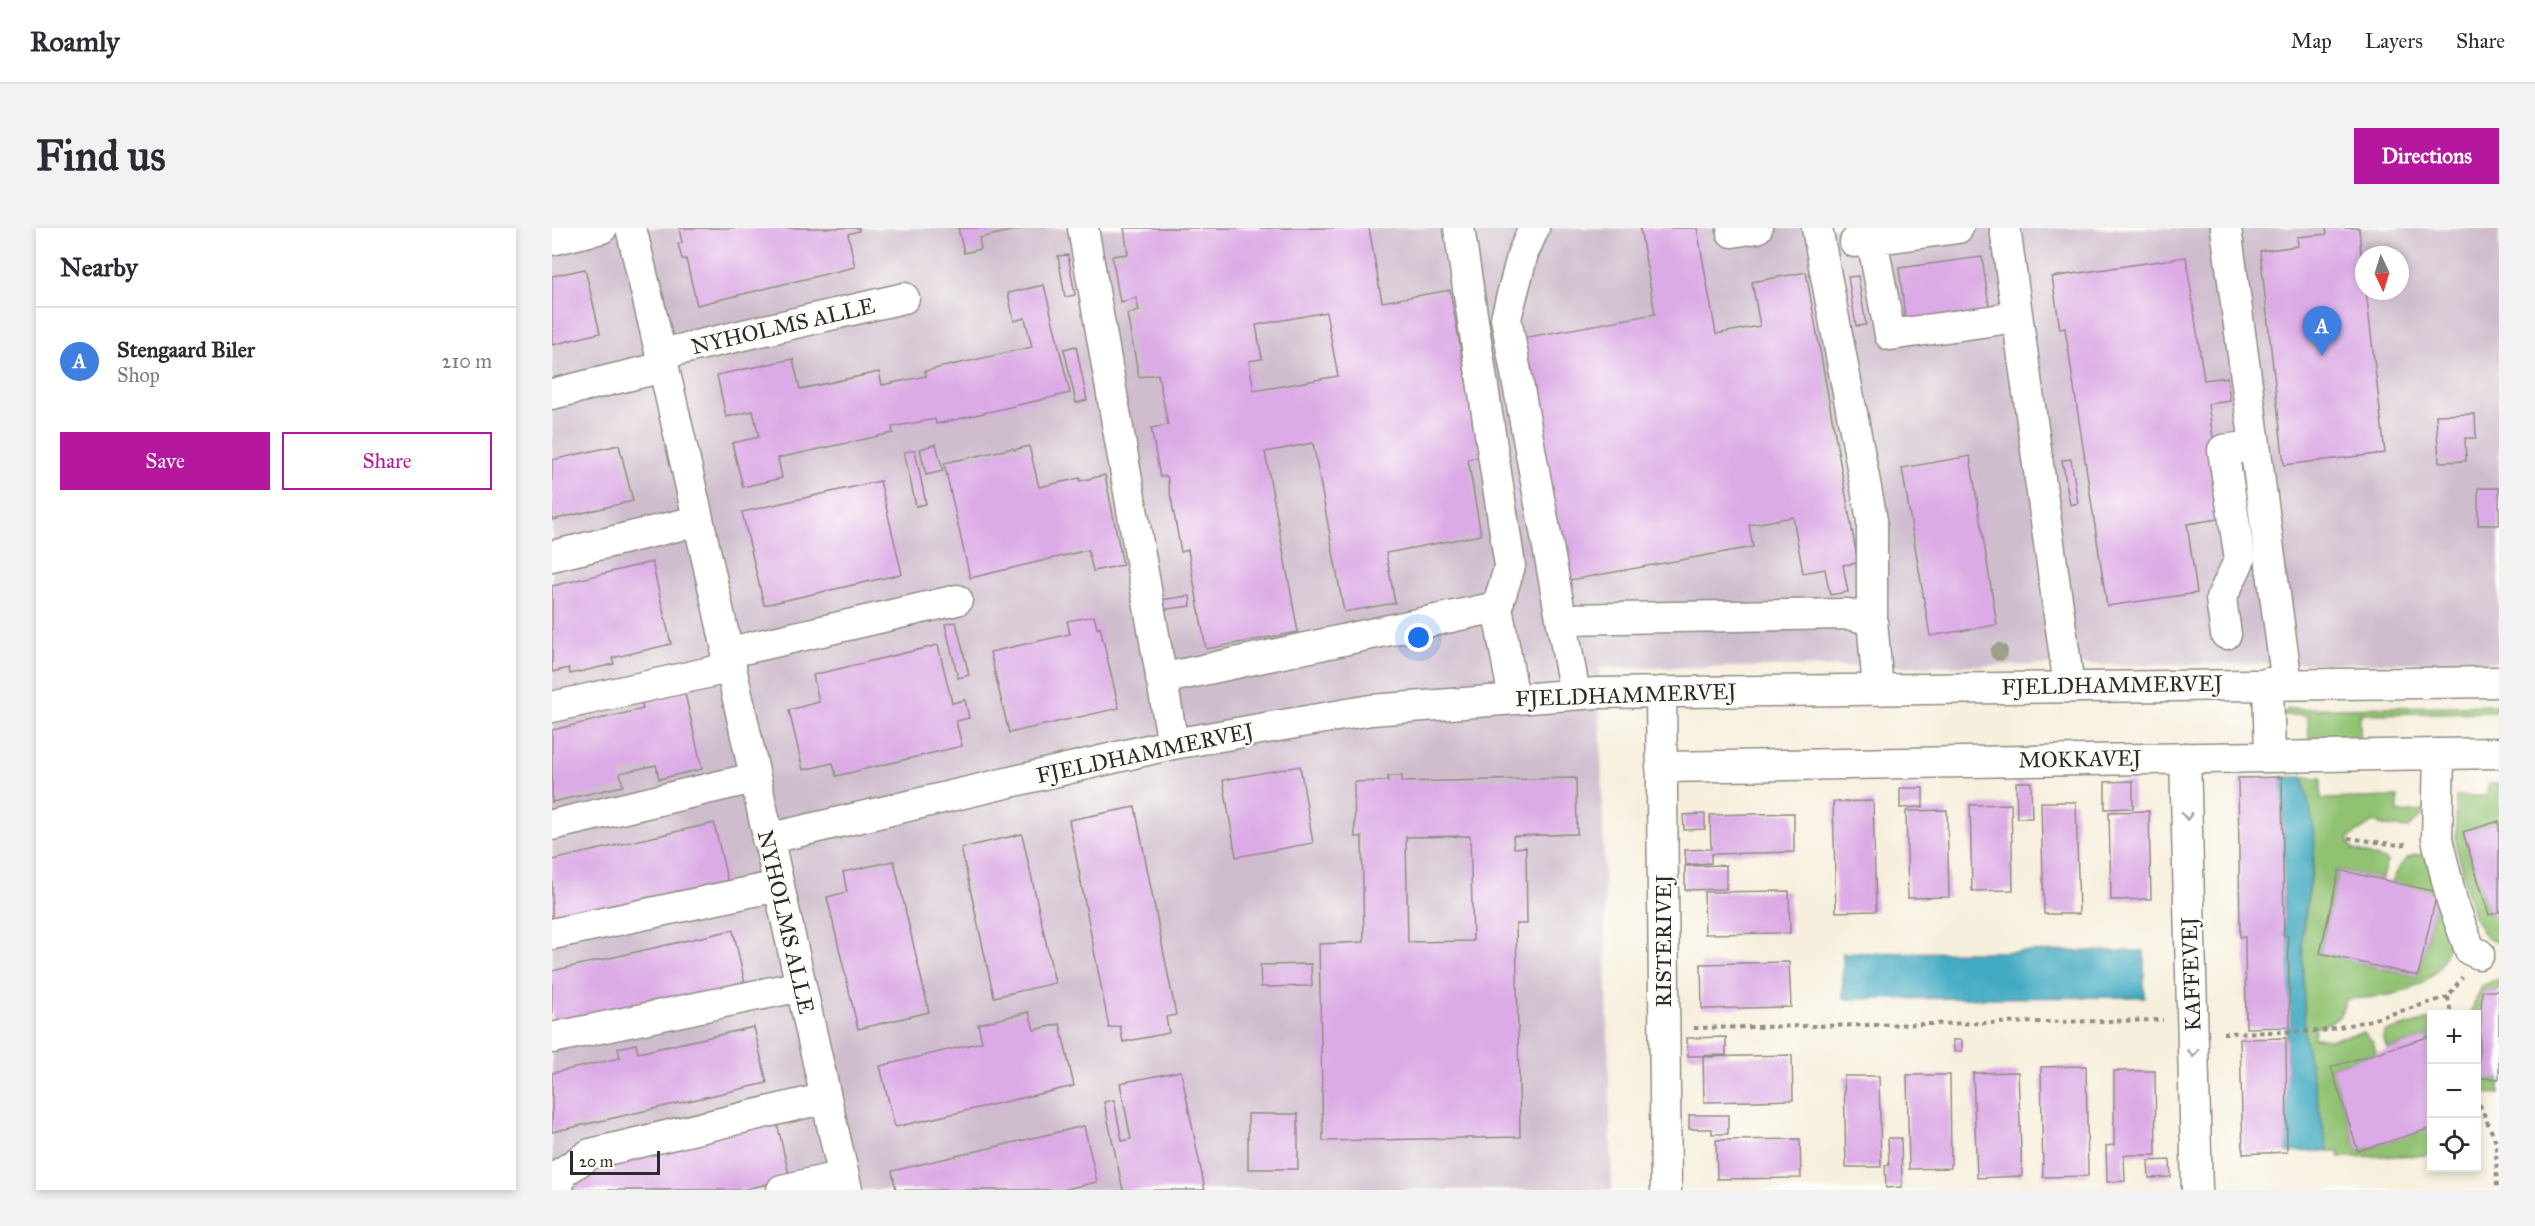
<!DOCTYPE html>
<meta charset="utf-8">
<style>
:root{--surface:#fff;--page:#f2f2f3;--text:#2b2b33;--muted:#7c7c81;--line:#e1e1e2;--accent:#b5179e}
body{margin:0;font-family:"IM FELL Great Primer",serif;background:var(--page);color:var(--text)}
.controls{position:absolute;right:18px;bottom:18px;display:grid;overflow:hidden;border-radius:0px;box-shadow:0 3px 9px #0003}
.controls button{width:54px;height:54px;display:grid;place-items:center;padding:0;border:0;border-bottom:2px solid var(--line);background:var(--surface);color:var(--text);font:30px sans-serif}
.compass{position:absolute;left:1803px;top:18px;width:54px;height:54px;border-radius:50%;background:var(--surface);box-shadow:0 3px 9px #0003;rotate:176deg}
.scale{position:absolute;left:18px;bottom:15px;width:90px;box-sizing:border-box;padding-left:6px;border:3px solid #2b2b2b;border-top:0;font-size:16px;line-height:21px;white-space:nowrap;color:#2b2b2b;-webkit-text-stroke:4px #fdfcf7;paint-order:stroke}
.you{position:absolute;left:867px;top:410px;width:21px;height:21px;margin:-15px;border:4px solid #fff;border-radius:50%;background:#1a73e8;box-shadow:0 0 0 9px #1a73e833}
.badge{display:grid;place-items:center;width:39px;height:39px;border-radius:50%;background:var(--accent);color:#fff;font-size:20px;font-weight:700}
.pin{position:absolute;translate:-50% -50px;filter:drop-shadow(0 2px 3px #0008)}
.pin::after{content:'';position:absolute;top:32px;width:21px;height:18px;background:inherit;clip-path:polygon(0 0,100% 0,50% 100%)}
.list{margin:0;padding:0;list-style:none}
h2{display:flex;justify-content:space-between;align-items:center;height:78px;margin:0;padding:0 24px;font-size:26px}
h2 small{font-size:20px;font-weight:400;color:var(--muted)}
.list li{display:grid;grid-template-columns:39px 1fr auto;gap:18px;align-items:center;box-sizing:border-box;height:108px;padding:0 24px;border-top:2px solid var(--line)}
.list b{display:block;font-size:22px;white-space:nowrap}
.list p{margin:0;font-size:20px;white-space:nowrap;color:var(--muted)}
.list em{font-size:20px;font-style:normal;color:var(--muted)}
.actions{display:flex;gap:12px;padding:18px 24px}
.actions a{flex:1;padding:14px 0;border:2px solid var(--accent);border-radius:0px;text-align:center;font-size:21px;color:var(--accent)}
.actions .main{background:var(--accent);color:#fff}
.icon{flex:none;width:33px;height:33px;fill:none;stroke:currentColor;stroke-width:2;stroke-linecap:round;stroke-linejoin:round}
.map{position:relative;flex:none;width:1947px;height:962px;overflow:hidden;border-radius:0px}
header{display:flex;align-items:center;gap:36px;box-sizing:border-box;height:84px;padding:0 30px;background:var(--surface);border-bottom:2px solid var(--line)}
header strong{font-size:28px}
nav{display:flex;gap:33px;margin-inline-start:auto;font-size:21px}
.intro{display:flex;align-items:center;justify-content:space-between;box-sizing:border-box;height:144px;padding:0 36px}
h1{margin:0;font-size:42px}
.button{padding:15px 27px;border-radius:0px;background:var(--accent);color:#fff;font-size:21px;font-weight:700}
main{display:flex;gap:36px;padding:0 36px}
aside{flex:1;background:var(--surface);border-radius:0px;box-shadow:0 3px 9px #0003}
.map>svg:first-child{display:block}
</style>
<header>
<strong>Roamly</strong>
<nav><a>Map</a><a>Layers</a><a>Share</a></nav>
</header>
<div class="intro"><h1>Find us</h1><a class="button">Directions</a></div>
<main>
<aside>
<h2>Nearby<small></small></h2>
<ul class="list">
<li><span class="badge" style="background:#3f7fe0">A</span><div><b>Stengaard Biler</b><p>Shop</p></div><em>210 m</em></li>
</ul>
<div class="actions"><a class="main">Save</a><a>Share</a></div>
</aside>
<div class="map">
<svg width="1947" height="962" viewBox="0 0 1947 962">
<rect width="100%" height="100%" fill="#fdfcf7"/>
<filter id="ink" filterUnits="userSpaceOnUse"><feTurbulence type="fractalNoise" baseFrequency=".0167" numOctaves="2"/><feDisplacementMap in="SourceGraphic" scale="12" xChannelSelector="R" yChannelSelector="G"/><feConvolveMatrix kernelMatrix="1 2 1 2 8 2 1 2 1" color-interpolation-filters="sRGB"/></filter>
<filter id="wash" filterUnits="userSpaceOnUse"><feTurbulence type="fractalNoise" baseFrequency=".008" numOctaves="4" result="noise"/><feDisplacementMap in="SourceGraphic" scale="24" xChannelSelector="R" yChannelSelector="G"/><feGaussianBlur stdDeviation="1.35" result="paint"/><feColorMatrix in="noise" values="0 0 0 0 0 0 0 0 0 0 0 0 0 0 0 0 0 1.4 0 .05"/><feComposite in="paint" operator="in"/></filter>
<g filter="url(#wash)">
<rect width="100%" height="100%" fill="#f7efdd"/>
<path fill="#cfbdce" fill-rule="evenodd" d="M0,0H1947V434L1047,440L1060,962H0ZM1812,27H1848V63H1812Z"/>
<path fill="#91c272" stroke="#5e764e" stroke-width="1.5" d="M1947,477V484L1808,486V513L1757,514L1756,487H1731L1736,481Z
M1751,549L1769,550V571L1846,569V585L1872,583L1869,589L1856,600L1834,598L1821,594L1796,610L1800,621L1835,633L1829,652L1787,642L1768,725L1866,748L1885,665L1840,655C1847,639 1853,623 1874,627C1881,648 1899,693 1896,713C1890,767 1834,769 1793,771C1789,793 1783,793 1763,799L1762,810L1779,811L1812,804L1821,814L1824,825L1779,839L1806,923L1879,900V927L1788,929L1787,923H1776L1753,812L1750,707L1762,633V601Z
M1936,556H1947V593L1911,605L1937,687L1947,684V715L1934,710L1921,688L1904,618V568H1935Z
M1943,752H1947V763H1930L1947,851V866L1929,865L1925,859L1924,786H1918L1930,758Z
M1879,791V820L1876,809L1836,821L1831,811L1832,804Z"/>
<path fill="#43abc3" stroke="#376b77" stroke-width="1.5" d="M1730,549H1751L1762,601L1763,617L1750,707L1753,812L1776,923L1735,924L1734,800L1738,799L1736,708H1732Z
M1592,723V769L1291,771V725Z"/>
<g id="blocks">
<path fill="#dcaae6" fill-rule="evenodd" d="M127,0H307V3L296,6L303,39L145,77L134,31H130L126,16L130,15Z
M406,0H468V1L427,10L429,21L412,25Z
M572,0H817L830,74L898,62L928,229L916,231L929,307L834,325L843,375L792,384L761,215L713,224L746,404L654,421L636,322L629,324L615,248L608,249L599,200L616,197L606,146L587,149L575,86L587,83L584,70L568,74L560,28L576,26ZM774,84L786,148L702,163L697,133L710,131L704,97Z
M1088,0H1145L1164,106L1208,98L1200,54L1254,44L1306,335L1291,337L1296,364L1278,367L1273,341L1251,345L1241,289L1197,297L1201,319L1013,353L970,110L1103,86Z
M1774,0H1807L1812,63H1814L1833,225L1732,237L1708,23L1746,18L1745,9L1775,6Z
M516,27L523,67L513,69L506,28Z
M1430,29L1438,85L1354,96L1347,40Z
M1634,29L1652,152L1675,149L1678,173L1656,176L1673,290L1635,296L1645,365L1555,378L1513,100L1508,101L1500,49Z
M33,41L48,105L0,117V48Z
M1306,48L1314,97L1304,98L1296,49Z
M492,57L518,165L384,196L383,191L340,199L341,205L226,230L230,250L191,259L180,215L207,209L201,183L174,189L165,147L241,131L248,161L327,144L330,157L374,148L373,143L480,119L473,90L462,93L456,65Z
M524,118L535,172L524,175L512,121Z
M1923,186L1924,210H1913L1914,233L1887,234L1884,187Z
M384,216L391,243L374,247L368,221Z
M67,217L81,273L0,292V232Z
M477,218L487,259L528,250V253L553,247L571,337L541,343L536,322L418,350L392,235L461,220L462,222Z
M363,222L374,276L364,278L352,224Z
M1418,228L1445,397L1378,408L1350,240Z
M1519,231L1526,275L1518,277L1510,232Z
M328,253L350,346L212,377L190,284Z
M1926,260H1947V297H1926Z
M100,334L119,416L60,430L62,436L18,446L17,440L0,444V358Z
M638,368L639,378L608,382L607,372Z
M542,388L545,400L548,399L567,480L457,505L438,424L518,406L515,393Z
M404,394L417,447L406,450L393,396Z
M386,417L400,475L413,472L417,490L404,493L410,518L284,548L281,535L251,542L237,482L267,474L261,447Z
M132,461L150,541L107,551L104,537L68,545L71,558L0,574V502L91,481L89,471Z
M748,538L761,615L684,629L671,552Z
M836,548H850V554L1024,550L1025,606L961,608L962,620L974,619L975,696H964L968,909L771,913L767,716L812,714L810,609H803L802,554L836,553ZM918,608L921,713L856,714L854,609Z
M1730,549L1732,708H1736L1738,799L1694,800L1693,709H1688L1686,550Z
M1581,553V580L1553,581V554Z
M1464,554H1479L1480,590H1465Z
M1348,560H1371V579L1348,580Z
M1321,573L1324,683L1284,684L1281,574Z
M1489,574H1524L1527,686H1492Z
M1459,576L1461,662L1420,663L1418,577Z
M583,579L624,787L614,789L617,805L571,814L568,798L557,800L517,592Z
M1395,582L1397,669L1356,670L1354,583Z
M1597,583L1599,671L1559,672L1557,584Z
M1242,585V624L1159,626V635L1134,637L1133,622L1159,621L1158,587Z
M1153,586V601L1132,602L1131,587Z
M1947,593V684L1937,687L1911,604Z
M162,595L177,660L111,676L109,667L0,692V632Z
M470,606L503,755L442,769L409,620Z
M342,633L377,784L306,801L275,669L295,664L291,644Z
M1174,637V661L1133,662V638Z
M1787,642L1885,664L1866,748L1768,725Z
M1237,663L1238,705L1153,706L1152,664Z
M181,702L194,760L0,803V743Z
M1237,734L1239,779L1150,781L1149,736Z
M759,736L760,758L709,759L708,737Z
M1930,763H1947V851L1926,850Z
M477,784L482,802L508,796L522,858L343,899L328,838L430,814L426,796Z
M202,799L215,855L0,904V845L68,830L66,820L84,816L86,825Z
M1174,809V827L1136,828L1135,810Z
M1876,809L1880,820V900L1806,923L1779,839Z
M1734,810L1735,924L1691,926L1688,811Z
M1401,812H1410V823L1402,824Z
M1240,827L1241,872L1152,874L1151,829Z
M1534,838L1536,948L1491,949L1489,839Z
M629,843L653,962H571L552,874L562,872L570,913L579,911L568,855Z
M1562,843H1603L1604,927H1572L1573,953L1555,954L1554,918L1562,917Z
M1466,844L1470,948L1425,950L1421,845Z
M1355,847H1398L1399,940L1357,941Z
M1292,848H1327L1329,939H1294Z
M696,886H746V941H696Z
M1137,887H1176V906H1160V901H1137Z
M225,895L238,951L189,962H17L16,958L37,940Z
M532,898L545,954L510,962H344L340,943Z
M1336,910H1349L1350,959L1334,960L1333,937H1337Z
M1248,911L1249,950L1165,951L1164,912Z
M1618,932L1619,949L1597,950L1596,933Z"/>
</g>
</g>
<g filter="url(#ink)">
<use href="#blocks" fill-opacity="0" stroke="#918d84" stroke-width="1.5"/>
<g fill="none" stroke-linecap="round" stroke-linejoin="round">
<g stroke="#918d84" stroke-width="33">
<path id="minor" d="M79,0C156,319 221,642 295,962
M531,0L621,516
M907,0L958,338L945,379
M982,0L971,25L954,90L1023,466
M1265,0L1320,292V392
M1453,0L1517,458
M1674,0L1735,456
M1180,4L1205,0
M1320,11L1338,107L1465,89
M0,12L50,0
M1303,14L1406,0
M109,126L352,70
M0,166L112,139
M0,328L145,293
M1011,391L1296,386L1320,392L1326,461
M1674,406L1669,371L1688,331L1671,222L1702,218
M174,425L405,372
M609,451L945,379L962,471
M1716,455L1718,528
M1109,464L1114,962
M0,479L177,440
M1887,526L1885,611L1900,673L1918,722L1927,726
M1633,530L1645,962
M1109,539L1947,525
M0,597L202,550
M215,611L621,516L819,482L1045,465L1947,454
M0,706L226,658
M0,810L249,758
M6,962L8,946L38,926L274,870
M230,962L292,948"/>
</g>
<path stroke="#918d84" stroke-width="4" stroke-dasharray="4.5 4.5" stroke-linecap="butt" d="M1796,610L1847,617L1858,615
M1896,769L1899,786
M1142,800L1611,792
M1671,805L1770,803L1819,792L1896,769L1910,749
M1924,868L1944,914L1945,962"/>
<use href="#minor" stroke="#fff" stroke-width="30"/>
</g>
<circle fill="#9ba089" cx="1447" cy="424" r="9"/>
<defs><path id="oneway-chevron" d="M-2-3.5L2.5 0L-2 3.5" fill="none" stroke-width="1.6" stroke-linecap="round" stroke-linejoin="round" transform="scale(1.5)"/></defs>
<g stroke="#a0a0a0">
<use href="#oneway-chevron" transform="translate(1635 588) rotate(89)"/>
<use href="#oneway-chevron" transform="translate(1641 825) rotate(89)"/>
</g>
</g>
<g text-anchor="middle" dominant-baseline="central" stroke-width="5" stroke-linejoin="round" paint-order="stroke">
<g font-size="22" fill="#2b2b2b" stroke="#fdfcf7">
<text transform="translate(231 98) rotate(-13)">NYHOLMS ALLE</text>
<text transform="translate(1560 457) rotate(-1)">FJELDHAMMERVEJ</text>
<text transform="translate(1074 467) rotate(-2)">FJELDHAMMERVEJ</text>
<text transform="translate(593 525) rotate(-12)">FJELDHAMMERVEJ</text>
<text transform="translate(1528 531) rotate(-1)">MOKKAVEJ</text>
<text transform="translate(234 694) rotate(77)">NYHOLMS ALLE</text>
<text transform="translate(1111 713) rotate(-90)">RISTERIVEJ</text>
<text transform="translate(1639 746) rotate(-92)">KAFFEVEJ</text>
</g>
</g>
</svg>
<div class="controls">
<button>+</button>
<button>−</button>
<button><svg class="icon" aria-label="locate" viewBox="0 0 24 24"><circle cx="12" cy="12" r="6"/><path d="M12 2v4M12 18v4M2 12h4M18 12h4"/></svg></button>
</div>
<svg class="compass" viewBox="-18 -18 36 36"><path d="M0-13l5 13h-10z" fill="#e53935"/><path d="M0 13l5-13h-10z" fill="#7c7c81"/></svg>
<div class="scale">20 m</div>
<div class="you"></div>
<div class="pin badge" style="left:1770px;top:128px;background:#3f7fe0">A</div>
</div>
</main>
